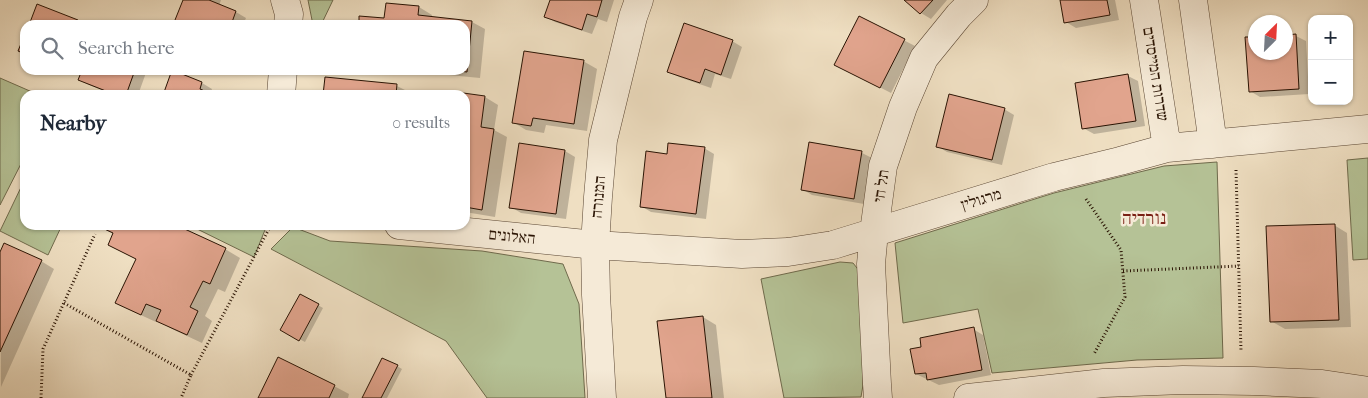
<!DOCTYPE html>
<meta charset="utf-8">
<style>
:root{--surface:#fff;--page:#f6f6f7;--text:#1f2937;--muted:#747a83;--line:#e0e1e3}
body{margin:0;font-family:"IM FELL French Canon","Frank Ruhl Libre",serif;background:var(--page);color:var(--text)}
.controls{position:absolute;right:15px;top:15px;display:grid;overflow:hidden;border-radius:10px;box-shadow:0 1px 4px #0004}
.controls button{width:45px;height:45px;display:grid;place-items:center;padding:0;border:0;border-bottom:1px solid var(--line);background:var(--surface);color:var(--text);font:25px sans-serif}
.compass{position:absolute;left:1248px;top:15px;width:45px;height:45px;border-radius:50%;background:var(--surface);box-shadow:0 1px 4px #0004;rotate:24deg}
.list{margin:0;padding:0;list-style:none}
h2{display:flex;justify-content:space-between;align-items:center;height:65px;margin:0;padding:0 20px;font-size:21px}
h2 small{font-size:16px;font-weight:400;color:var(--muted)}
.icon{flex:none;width:28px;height:28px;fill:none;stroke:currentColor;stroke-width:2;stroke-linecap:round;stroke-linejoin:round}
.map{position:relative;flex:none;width:1368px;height:398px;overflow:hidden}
.search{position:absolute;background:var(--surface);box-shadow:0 1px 4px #0004;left:20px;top:20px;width:450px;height:55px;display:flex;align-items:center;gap:12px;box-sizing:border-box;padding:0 18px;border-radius:15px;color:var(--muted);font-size:19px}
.panel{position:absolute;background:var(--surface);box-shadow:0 1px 4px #0004;left:20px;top:90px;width:450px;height:140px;border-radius:15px}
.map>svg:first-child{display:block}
</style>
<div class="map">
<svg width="1368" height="398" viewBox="0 0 1368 398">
<rect width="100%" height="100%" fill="#efdfc2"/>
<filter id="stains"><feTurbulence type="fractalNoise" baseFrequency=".004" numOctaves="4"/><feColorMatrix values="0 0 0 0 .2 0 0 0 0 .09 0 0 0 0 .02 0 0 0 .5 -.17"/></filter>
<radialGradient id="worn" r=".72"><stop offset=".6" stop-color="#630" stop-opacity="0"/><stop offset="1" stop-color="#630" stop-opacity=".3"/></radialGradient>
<path fill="#b5c296" stroke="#6f6a4c" d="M308,0H333L321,25H313Z
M0,78L39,95H25V156L0,205Z
M1368,158V259L1353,260L1347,160Z
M1217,162L1223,358L1137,360L992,373L978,309L903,323L895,243L1054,193L1164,166Z
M25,179V225H62L48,255L0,231Z
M189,225H267L254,257Z
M293,227L330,241L482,251L563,264L579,304L585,398H487L446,341L271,249Z
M840,262L853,263L861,273L863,385L861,397L784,398L761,279Z"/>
<path fill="#0003" d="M184,0H221L219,6L236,12L246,18L243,25H175Z
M551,0H614L607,22L598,19L592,34L555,22L545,16Z
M906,0H947L931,19L921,13Z
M1061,0H1115L1119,20L1076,28L1066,22Z
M419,7L432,15V18L472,22L485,29L480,78L397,70H465V25H360L385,20Z
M859,17L915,46L891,93L846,70Z
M1286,36H1296L1306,41L1309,94L1260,97L1250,91L1256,52H1286Z
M732,41L742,47L731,79L715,74L711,88L679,77L669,72Z
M583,61L597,69L587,131L546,125L544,133L526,130L513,122Z
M83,70H147L138,95H114L89,85L79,80Z
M173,72L202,83L212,89L210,95H164Z
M1128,76L1138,81L1145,126L1094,134L1083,128Z
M326,78L397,86L407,91L406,95H324Z
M457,93L485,97L498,105L494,130L507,137L495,217L465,212V95H457Z
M1004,109L1014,115L1002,165L947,152L937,146Z
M810,143L862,153L872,158L864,204L812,195L802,189Z
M520,145L565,151L575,157L566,219L521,213L511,207Z
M704,148L714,154L706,219L651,212L641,206L668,155Z
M95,225H173L225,249L240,258L225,292L218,289L205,316L212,321L202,343L172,329L157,320L156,322L132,311L117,302L137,259L109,245L114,234Z
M1334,225L1347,233L1351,327L1285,329L1271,321Z
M0,255L41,261L54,269L1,387Z
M300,295L323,308L305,342L282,330Z
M703,317L716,325L724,398H667Z
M973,329L983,335L991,375L939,385L916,374Z
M397,366L402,369L387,398H363Z
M334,386L349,394L348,398H260Z"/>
<path fill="#e1a48d" stroke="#291303" d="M183,0H209L236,11L231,25H173Z
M550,0H602L597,17L587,14L582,30L544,17Z
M904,0H933L920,14Z
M1060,0H1107L1110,15L1064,23Z
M386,3L419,6L418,15L472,21L467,72L451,70H465V25H359V16L384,18Z
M37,4L78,20L76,25H29Z
M859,16L905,39L880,88L834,65Z
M684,23L733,40L721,75L705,69L700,83L667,72Z
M25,34V54L18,51Z
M1296,34L1299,89L1249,92L1245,37H1256V52H1286V35Z
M524,51L584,60L574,124L533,118L531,126L512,123Z
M82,70H135L126,95H116L78,80Z
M172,70L202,82L200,89L214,95H163Z
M1128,74L1136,121L1082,129L1075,83Z
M325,77L397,84L396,95H323Z
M456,92L485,96L481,127L494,129L482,210L465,207V95H455Z
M949,94L1005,108L992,160L936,147Z
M809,142L862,151L854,199L801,190Z
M519,143L565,150L556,214L509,208Z
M668,143L705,147L696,214L640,207L646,151L667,154Z
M1335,224L1339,320L1270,322L1266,226Z
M96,225H176L226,248L210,284L203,281L190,307L198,311L187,335L156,321L161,310L146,304L141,315L115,303L136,259L108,245L113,233Z
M4,243L42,260L0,352V252Z
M300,294L319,304L299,341L280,330Z
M703,316L712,398H666L657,321Z
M974,327L982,370L927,380L926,373L915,374L910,349L921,347L920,338Z
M278,357L335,385L329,398H258Z
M382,358L398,365L381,398H362Z"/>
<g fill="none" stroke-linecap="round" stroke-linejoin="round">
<g stroke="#5a4633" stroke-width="29">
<path id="street" d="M285,0L289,14L288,25
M1144,0L1167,148
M1193,0L1213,144
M281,95L283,70
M399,225L595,245L742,254L788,252L833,245L1054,177L1120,161L1167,148L1368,129
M602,398L596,295L595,245L598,197L603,140L633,17L639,0
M878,398L877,384L871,264L874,232L883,166L903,107L924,58L959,15L974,0
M968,398L1104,383L1183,380L1254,381L1322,384L1368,391"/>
</g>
<path stroke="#291303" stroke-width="3" stroke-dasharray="1 2.5" stroke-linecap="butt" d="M1236,170L1241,351
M1086,199L1121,250L1125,297L1094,354
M1123,271L1239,266
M64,303L191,375L181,398
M191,375L271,225
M41,398L43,349L95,234"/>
<use href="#street" stroke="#f5ead7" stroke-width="28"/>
</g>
<g text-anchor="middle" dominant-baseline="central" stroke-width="5" stroke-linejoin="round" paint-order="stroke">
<g font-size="16" fill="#291303" stroke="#f5ead7">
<text transform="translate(1156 74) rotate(81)">שדרות המייסדים</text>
<text transform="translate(881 186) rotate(-81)">תל חי</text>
<text transform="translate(598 197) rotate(-85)">המנורה</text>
<text transform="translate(981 199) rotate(-17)">מרגולין</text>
<text transform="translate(512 236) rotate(6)">האלונים</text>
</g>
<g font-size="19" fill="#7a1f14" stroke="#f5ead7">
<text x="1144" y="218">נורדיה</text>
</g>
</g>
<rect width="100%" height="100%" filter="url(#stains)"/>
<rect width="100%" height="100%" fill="url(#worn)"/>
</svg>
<div class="controls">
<button>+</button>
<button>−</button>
</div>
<svg class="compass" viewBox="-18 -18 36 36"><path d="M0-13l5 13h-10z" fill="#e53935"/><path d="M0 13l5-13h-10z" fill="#747a83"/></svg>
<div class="search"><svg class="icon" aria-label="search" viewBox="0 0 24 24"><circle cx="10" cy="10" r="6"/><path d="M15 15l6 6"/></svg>Search here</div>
<section class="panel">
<h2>Nearby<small>0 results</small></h2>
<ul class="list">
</ul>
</section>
</div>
